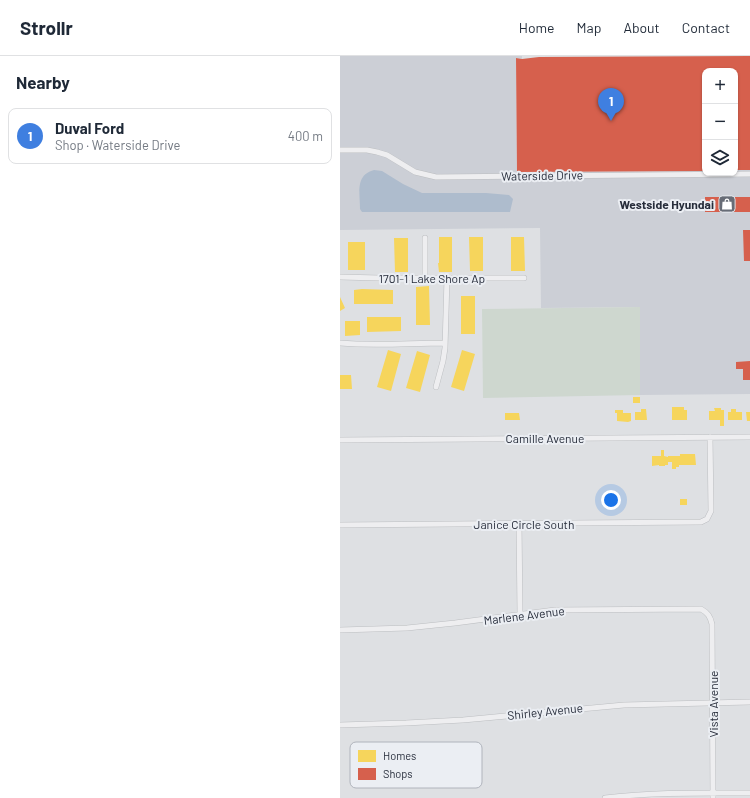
<!DOCTYPE html>
<meta charset="utf-8">
<style>
:root{--surface:#fff;--page:#f6f6f7;--text:#1f2937;--muted:#747a83;--line:#e0e1e3;--accent:#676c76}
body{margin:0;font-family:Barlow,sans-serif;background:var(--page);color:var(--text)}
.controls{position:absolute;right:12px;top:12px;display:grid;overflow:hidden;border-radius:8px;box-shadow:0 1px 3px #0004}
.controls button{width:36px;height:36px;display:grid;place-items:center;padding:0;border:0;border-bottom:1px solid var(--line);background:var(--surface);color:var(--text);font:20px sans-serif}
.you{position:absolute;left:271px;top:444px;width:14px;height:14px;margin:-10px;border:3px solid #fff;border-radius:50%;background:#1a73e8;box-shadow:0 0 0 6px #1a73e833}
.badge{display:grid;place-items:center;width:26px;height:26px;border-radius:50%;background:var(--accent);color:#fff;font-size:13px;font-weight:700}
.pin{position:absolute;translate:-50% -33px;filter:drop-shadow(0 1px 2px #0008)}
.pin::after{content:'';position:absolute;top:21px;width:14px;height:12px;background:inherit;clip-path:polygon(0 0,100% 0,50% 100%)}
.list{margin:0;padding:0;list-style:none}
h2{display:flex;justify-content:space-between;align-items:center;height:52px;margin:0;padding:0 16px;font-size:17px}
h2 small{font-size:13px;font-weight:400;color:var(--muted)}
.list li{display:grid;grid-template-columns:26px 1fr auto;gap:12px;align-items:center;box-sizing:border-box;height:56px;margin:0 8px 8px;padding:0 8px;border:1px solid var(--line);border-radius:8px}
.list b{display:block;font-size:15px;white-space:nowrap}
.list p{margin:0;font-size:13px;white-space:nowrap;color:var(--muted)}
.list em{font-size:13px;font-style:normal;color:var(--muted)}
.icon{flex:none;width:22px;height:22px;fill:none;stroke:currentColor;stroke-width:2;stroke-linecap:round;stroke-linejoin:round}
.map{position:relative;flex:none;width:410px;height:742px;overflow:hidden}
header{display:flex;align-items:center;gap:24px;box-sizing:border-box;height:56px;padding:0 20px;background:var(--surface);border-bottom:1px solid var(--line)}
header strong{font-size:19px}
nav{display:flex;gap:22px;margin-inline-start:auto;font-size:14px}
main{display:flex}
aside{flex:1;background:var(--surface)}
.map>svg:first-child{display:block}
</style>
<header>
<strong>Strollr</strong>
<nav><a>Home</a><a>Map</a><a>About</a><a>Contact</a></nav>
</header>
<main>
<aside>
<h2>Nearby<small></small></h2>
<ul class="list">
<li><span class="badge" style="background:#3f7fe0">1</span><div><b>Duval Ford</b><p>Shop · Waterside Drive</p></div><em>400 m</em></li>
</ul>
</aside>
<div class="map">
<svg width="410" height="742" viewBox="0 0 410 742">
<rect width="100%" height="100%" fill="#dee0e3"/>
<path fill="#cccfd6" d="M0,0H182V3L176,2L177,116L365,115V117H395V114H410V338L300,339V251L201,252L200,172L0,174Z"/>
<path fill="#ced7cf" d="M300,251V339L143,342L142,253Z"/>
<path fill="#aebccd" d="M34,114L42,115L63,128L82,137H146L169,139L173,143L170,156H22L20,153C20,137 15,119 34,114Z"/>
<path fill="#f6d55c" d="M99,181H112V216H99L98,207H99Z
M129,181H143V215H130Z
M171,181H184L185,215H171Z
M54,182H68V216H55Z
M8,186H25V214H8Z
M89,230L90,269H76V231Z
M22,233L53,234V248H14V234Z
M121,240H135V278H121Z
M0,241L5,252L0,255Z
M27,261H61V275L27,276Z
M5,265H20V279L5,280Z
M48,294L61,298L51,335L37,331Z
M122,294L135,298L124,335L111,331Z
M77,295L90,299L80,336L66,332Z
M0,319H11L12,333H0Z
M293,341H300V347H293Z
M332,351H344V354H347V364H332Z
M374,352H381V354H384V370H380V364H369V355H375Z
M301,353H306L307,364H295V356H301Z
M391,353H396V356H402V364H388V356H391Z
M275,354H283V357H291V365L288,366L277,365V357H275Z
M406,356H410V365H407Z
M165,357H179L180,364H165Z
M321,394H324V400L328,401V400H340V398H355L356,409H339V411H336V413H332V406H328V409H325V410H319V409L312,410V400H321Z
M340,443H347V449H340Z"/>
<path fill="#d6604d" d="M410,0V114H395V15H365V115L177,116L176,2L182,3L199,1Z
M365,141H410V156H365Z
M403,174H410V205H404Z
M410,305V324H403V313H396V306Z"/>
<g fill="none" stroke-linecap="round" stroke-linejoin="round">
<g stroke="#bcbec1" stroke-width="6">
<path id="minor" d="M0,94H27L37,96L47,99L75,116L96,121L410,118
M85,182V223
M0,221L39,222H184
M0,287C35,290 70,287 105,287
M96,331L103,305L105,292L107,222
M0,384L410,381
M179,467L180,558
M0,469L361,466L367,463L371,455L370,381
M0,574L67,572L115,567L215,554L361,553C368,557 370,560 372,568L373,742
M0,669L66,667L123,664L284,649L410,646
M265,742C313,736 361,737 410,737"/>
</g>
<use href="#minor" stroke="#eeeef0" stroke-width="5"/>
</g>
<defs>
<g id="shop-square" transform="scale(0.9)"><rect x="-9" y="-9" width="18" height="18" rx="4" fill="#676c76" stroke="#ebeef3"/><path d="M-5-2.5h2.3a2.7 3.5 0 0 1 5.4 0H5L5.5 6h-11ZM-1.5-2.5h3a1.5 2.3 0 0 0-3 0Z" fill="#fff"/></g>
</defs>
<g fill-rule="evenodd">
<use href="#shop-square" x="387" y="148"/>
</g>
<g text-anchor="middle" dominant-baseline="central" stroke-width="4" stroke-linejoin="round" paint-order="stroke">
<g font-size="12" fill="#272d3b" stroke="#ebeef3">
<text transform="translate(202 119) rotate(-1)">Waterside Drive</text>
<text x="92" y="222">1701-1 Lake Shore Ap</text>
<text x="205" y="382">Camille Avenue</text>
<text x="184" y="468">Janice Circle South</text>
<text transform="translate(184 559) rotate(-7)">Marlene Avenue</text>
<text transform="translate(373 648) rotate(-90)">Vista Avenue</text>
<text transform="translate(205 655) rotate(-6)">Shirley Avenue</text>
</g>
<g font-size="12" font-weight="bold" fill="#272d3b" stroke="#ebeef3" text-anchor="end">
<text x="374" y="148">Westside Hyundai</text>
</g>
</g>
<rect x="10" y="686" width="132" height="46" rx="6" fill="#ebeef3" stroke="#b0b4bc" stroke-width="1"/>
<rect x="18" y="694" width="18" height="12" fill="#f6d55c"/>
<rect x="18" y="712" width="18" height="12" fill="#d6604d"/>
<g font-size="11" fill="#272d3b">
<text x="43" y="704">Homes</text>
<text x="43" y="722">Shops</text>
</g>
</svg>
<div class="controls">
<button>+</button>
<button>−</button>
<button><svg class="icon" aria-label="layers" viewBox="0 0 24 24"><path d="M12 4l9 5-9 5-9-5zM3 14l9 5 9-5"/></svg></button>
</div>
<div class="you"></div>
<div class="pin badge" style="left:271px;top:65px;background:#3f7fe0">1</div>
</div>
</main>
